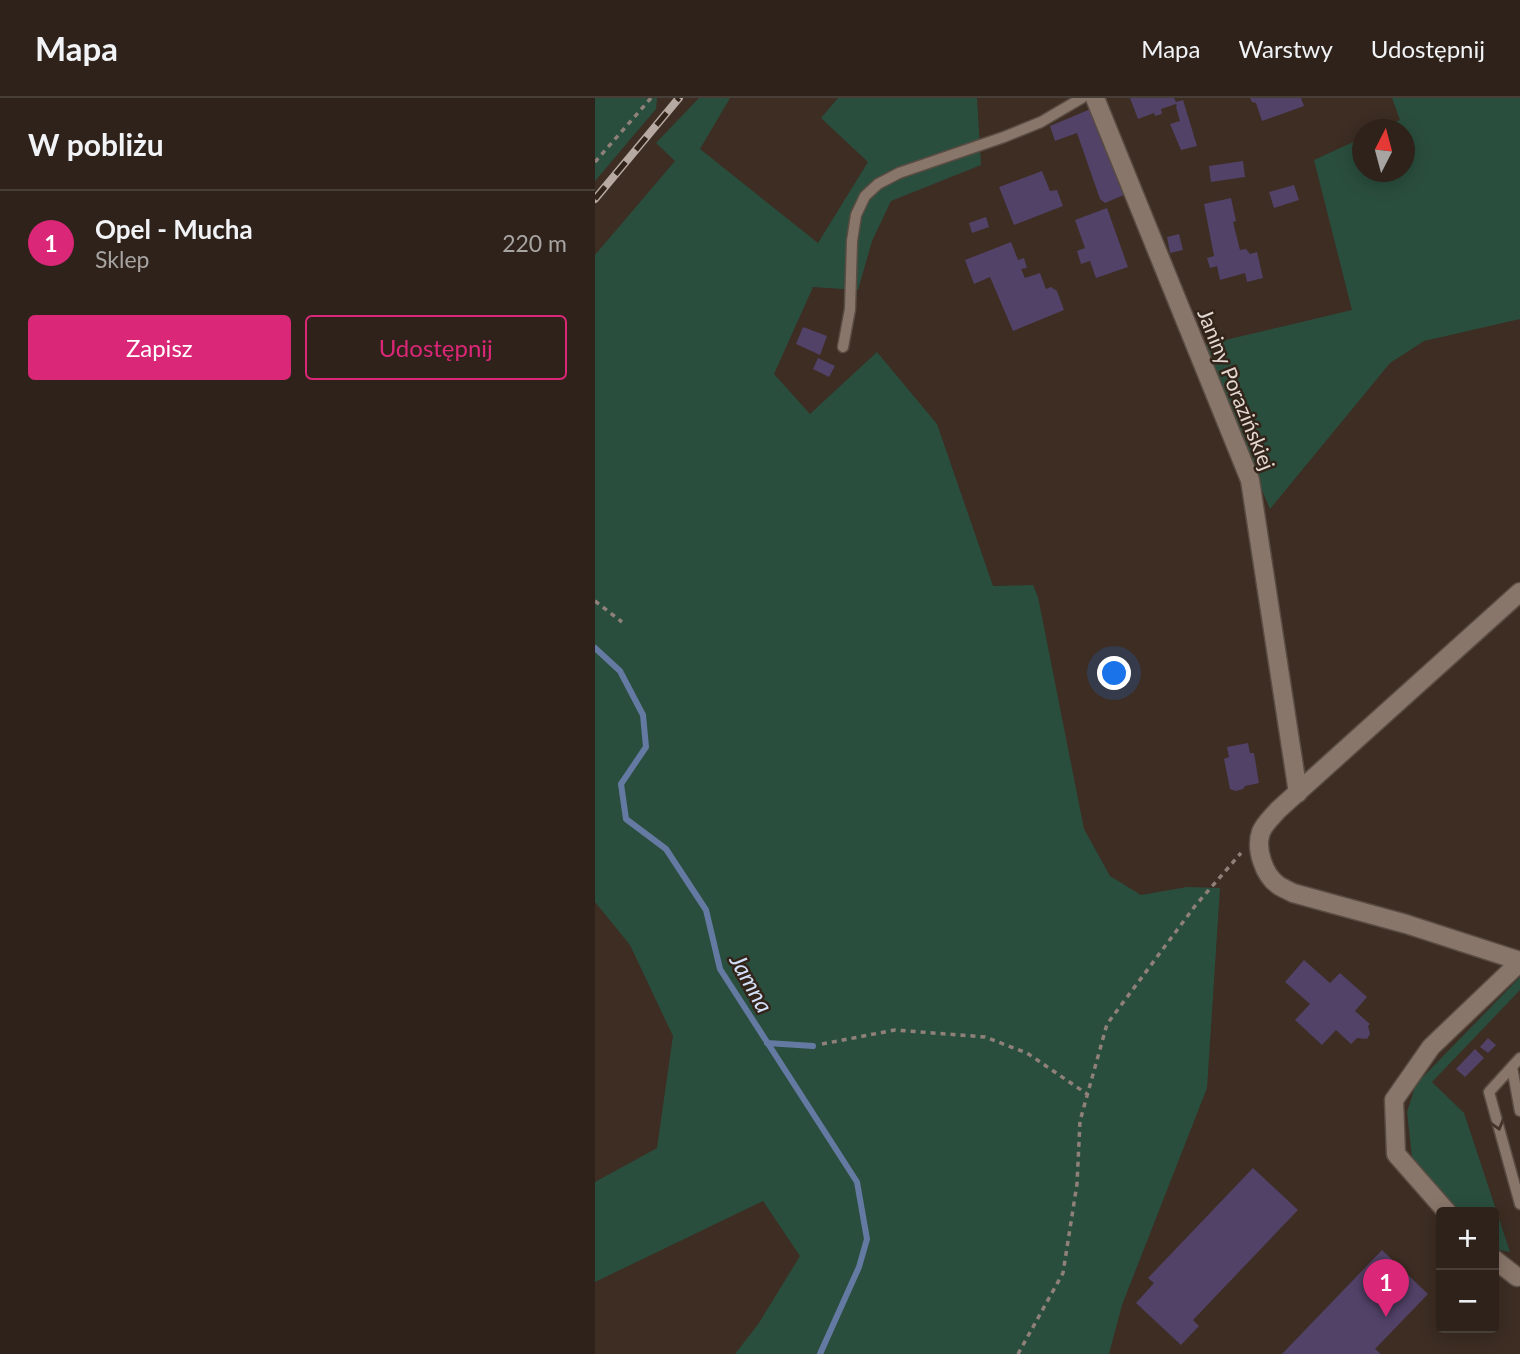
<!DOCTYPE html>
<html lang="pl">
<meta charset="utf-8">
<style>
:root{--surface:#2e221a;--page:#362a23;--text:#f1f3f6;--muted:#a7a4a2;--line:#493f39;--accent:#db2777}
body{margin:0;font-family:Lato,sans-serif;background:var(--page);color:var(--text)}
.controls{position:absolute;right:21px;bottom:21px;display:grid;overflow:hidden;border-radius:7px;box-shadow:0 4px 18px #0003}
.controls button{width:63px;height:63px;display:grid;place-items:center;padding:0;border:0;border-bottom:2px solid var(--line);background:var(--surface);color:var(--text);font:35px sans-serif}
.compass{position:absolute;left:757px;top:21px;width:63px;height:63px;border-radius:50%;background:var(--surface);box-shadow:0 4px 18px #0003;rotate:6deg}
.you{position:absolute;left:520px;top:576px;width:24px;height:24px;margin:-18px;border:5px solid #fff;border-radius:50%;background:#1a73e8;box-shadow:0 0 0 10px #1a73e833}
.badge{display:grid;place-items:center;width:46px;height:46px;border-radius:50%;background:var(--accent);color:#fff;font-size:23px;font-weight:700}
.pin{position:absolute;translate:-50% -58px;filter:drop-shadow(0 2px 4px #0008)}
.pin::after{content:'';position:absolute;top:37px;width:24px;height:21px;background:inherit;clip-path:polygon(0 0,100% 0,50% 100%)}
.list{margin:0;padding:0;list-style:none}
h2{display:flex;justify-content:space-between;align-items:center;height:91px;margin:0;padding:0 28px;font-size:30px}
h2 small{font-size:23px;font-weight:400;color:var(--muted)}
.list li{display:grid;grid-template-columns:46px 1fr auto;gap:21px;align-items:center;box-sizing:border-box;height:105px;padding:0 28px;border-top:2px solid var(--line)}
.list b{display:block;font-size:26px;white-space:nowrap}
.list p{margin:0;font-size:23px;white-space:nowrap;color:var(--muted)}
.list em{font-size:23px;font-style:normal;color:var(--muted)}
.actions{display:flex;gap:14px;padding:21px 28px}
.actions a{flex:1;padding:16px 0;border:2px solid var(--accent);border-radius:7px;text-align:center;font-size:24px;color:var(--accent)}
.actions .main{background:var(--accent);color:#fff}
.map{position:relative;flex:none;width:925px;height:1256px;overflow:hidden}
header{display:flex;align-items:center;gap:42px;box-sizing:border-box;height:98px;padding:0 35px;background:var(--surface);border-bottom:2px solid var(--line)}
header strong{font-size:33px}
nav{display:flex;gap:38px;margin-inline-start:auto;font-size:24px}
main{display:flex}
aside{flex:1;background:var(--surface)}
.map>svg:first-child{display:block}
</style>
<header>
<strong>Mapa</strong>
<nav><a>Mapa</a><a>Warstwy</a><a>Udostępnij</a></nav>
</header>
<main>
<aside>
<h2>W pobliżu<small></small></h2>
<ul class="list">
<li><span class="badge">1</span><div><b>Opel - Mucha</b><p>Sklep</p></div><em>220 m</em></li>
</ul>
<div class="actions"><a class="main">Zapisz</a><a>Udostępnij</a></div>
</aside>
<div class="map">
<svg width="925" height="1256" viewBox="0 0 925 1256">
<rect width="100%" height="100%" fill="#3d2d23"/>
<path fill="#2a4e3e" d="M0,0H62L61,11L0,83Z
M104,0H135L105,51L223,145L273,64L226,20L243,0H382L386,67L296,103L277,143L263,192L218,189L179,276L215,316L282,254L342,326L398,488L438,487L443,499L489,731L515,778L546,797L592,789L625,790L612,990L527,1207L514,1256H140L164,1225L205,1158L168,1103L0,1184V1084L62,1050L78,938L35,847L0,804V157L80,63L61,45Z
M797,0H925V221L829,243L795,265L675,411L605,248L757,212L719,62L767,40L768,74H810V32L786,31L805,22Z
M925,879V892L837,984L869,1015L915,1154L899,1151V1114H861L818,1068L812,1014L821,986Z"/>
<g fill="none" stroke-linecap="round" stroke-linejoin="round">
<path stroke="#657aa2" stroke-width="6" d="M0,550L25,573L48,617L51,649L26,686L31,721L71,751L111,812L125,871L262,1084L272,1141L264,1169L225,1256
M172,945L218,948"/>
</g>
<path fill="#524268" d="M535,0H579L581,4L588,2L602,48L586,52L575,26L585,23L581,9L582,8L581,6L566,11L567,16L560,18L559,15L543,21Z
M655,0H706L709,8L667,23L661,5L657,4Z
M498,10L529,97L510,105L505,101L482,35L460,43L455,28Z
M648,63L650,79L616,84L614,68Z
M447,73L455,93L462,92L468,108L419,127L404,89Z
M699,87L704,102L679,110L674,94Z
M636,100L641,123L638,124L645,152L651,151L655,156L662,154L668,180L652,184L650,175L625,182L622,168L615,170L612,160L619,158L609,106Z
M512,110L533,169L501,180L495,163L486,166L482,153L490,150L480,122Z
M391,119L394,129L377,135L374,125Z
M584,136L588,152L575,155L572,139Z
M416,144L423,162L429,160L432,170L426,171L430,180L445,175L451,191L456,189L462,193L469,212L418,233L395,179L379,186L370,162Z
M208,229L232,238L225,257L201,246Z
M223,260L240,268L234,279L218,271Z
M653,645L655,655H659L664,685L650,688L648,691L641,693L635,691L629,661L634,659L632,649Z
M709,862L735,885L745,875L772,899L760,913L775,926L773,928L775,936L772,941L762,940L756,946L741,932L727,947L700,922L715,906L690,884Z
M893,940L901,947L893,955L885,949Z
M880,951L889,960L870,979L861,971Z
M658,1070L703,1112L598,1222L604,1228L586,1247L541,1205L559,1185L553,1180Z
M787,1152L833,1196L780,1251L786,1256H687Z"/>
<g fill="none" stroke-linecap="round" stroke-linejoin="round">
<g stroke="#594c43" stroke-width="13">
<path id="lane" d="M248,249L255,211L257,143L261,117L270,98L283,86L304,75L409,39L446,24L487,0
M925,960L894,994L925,1106
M917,969L925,1013"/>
</g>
<g stroke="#594c43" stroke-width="21">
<path id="street" d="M500,0L655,382L703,695
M925,494L683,712C678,718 669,726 666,734C660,751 669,777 683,787C687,790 693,792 698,795L811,826L925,863
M852,1114L801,1056L799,1002L836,949L925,864
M899,1161L922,1179"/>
</g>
<path stroke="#8f8179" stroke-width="3.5" stroke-dasharray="5 5" stroke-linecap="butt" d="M0,64L56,0
M0,503L27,524
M227,946L300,932L390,939L432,955L492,996
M423,1256L468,1175L482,1086L485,1023L512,926L600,808L646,755"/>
<use href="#lane" stroke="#89766a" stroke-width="10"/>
<use href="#street" stroke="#89766a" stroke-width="18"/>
<g stroke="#b6aaa3" stroke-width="8">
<path id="rail" d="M0,101L84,0"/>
</g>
<use href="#rail" stroke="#332419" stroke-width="5" stroke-dasharray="16" stroke-linecap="butt"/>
</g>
<defs><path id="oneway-chevron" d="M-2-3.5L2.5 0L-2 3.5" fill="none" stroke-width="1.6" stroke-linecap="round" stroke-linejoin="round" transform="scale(1.75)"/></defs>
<use stroke="#443429" href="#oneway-chevron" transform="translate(903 1027) rotate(74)"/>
<g text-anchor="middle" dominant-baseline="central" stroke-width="5" stroke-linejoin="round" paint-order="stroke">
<g font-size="21" fill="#e3d8d2" stroke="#332419">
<text transform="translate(642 291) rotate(68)">Janiny Porazińskiej</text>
</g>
<g font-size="23" font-style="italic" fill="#d2e0f9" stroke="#332419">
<text transform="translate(157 885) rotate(61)">Jamna</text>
</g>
</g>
</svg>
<div class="controls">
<button>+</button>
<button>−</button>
</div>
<svg class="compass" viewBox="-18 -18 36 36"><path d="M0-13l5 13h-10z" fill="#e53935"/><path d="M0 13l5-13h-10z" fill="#a7a4a2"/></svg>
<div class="you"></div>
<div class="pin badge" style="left:791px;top:1219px">1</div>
</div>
</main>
